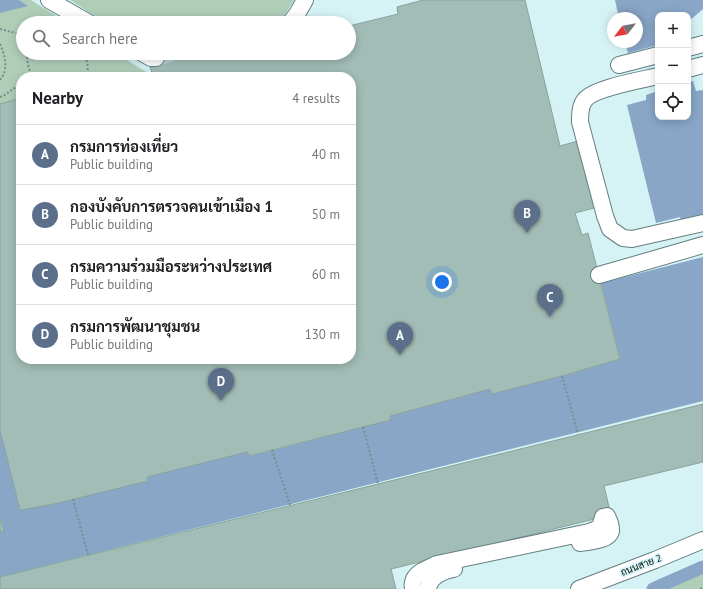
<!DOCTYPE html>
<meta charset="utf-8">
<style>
:root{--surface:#fff;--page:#f6f6f6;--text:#202124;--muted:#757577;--line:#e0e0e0;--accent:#ea580c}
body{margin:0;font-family:"PT Sans",Sarabun,sans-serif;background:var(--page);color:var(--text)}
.controls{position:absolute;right:12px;top:12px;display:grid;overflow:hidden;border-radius:8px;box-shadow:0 2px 10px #0003}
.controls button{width:36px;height:36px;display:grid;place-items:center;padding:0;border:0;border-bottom:1px solid var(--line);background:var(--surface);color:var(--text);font:20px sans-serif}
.compass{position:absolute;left:607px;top:12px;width:36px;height:36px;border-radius:50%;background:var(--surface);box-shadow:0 2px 10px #0003;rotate:239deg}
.you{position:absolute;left:442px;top:282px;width:14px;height:14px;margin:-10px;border:3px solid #fff;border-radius:50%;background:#1a73e8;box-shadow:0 0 0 6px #1a73e833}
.badge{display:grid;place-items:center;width:26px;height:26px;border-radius:50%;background:var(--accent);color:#fff;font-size:13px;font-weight:700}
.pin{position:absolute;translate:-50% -33px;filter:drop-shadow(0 1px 2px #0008)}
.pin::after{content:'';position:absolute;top:21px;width:14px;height:12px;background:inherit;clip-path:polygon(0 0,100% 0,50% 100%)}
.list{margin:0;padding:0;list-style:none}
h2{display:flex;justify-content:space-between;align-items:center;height:52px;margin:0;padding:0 16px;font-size:17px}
h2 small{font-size:13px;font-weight:400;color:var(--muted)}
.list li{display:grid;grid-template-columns:26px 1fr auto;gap:12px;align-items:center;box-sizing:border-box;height:60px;padding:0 16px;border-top:1px solid var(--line)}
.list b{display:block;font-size:15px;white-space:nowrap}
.list p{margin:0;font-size:13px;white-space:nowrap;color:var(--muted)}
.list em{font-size:13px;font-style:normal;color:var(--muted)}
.icon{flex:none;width:22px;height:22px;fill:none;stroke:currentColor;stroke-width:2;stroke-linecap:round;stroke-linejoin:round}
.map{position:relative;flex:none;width:703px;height:589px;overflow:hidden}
.search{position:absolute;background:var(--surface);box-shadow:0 2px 10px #0003;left:16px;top:16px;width:340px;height:44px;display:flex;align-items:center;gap:10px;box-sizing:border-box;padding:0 14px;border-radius:22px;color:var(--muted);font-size:15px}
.panel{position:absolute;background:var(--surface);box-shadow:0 2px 10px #0003;left:16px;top:72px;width:340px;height:292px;border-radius:16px}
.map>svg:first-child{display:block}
</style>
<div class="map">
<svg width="703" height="589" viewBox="0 0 703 589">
<rect width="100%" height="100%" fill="#d5f2f5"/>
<path fill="#afceb8" d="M0,0H31L67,23H23V53H115L153,76L149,77H21V98L0,104Z
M70,0H294L284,16L256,23H106Z
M703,571V589H662Z"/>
<path fill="#89a6c7" d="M0,0H19L28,6L0,13Z
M615,0H703V9L688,22V15H658V45L628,53L625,42H637V18H619Z
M693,81L696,91L703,90V216L681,222L680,217L656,223L627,105L646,100V95L658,91V117H688V82Z
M703,257V401L0,577V532L4,531L0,516V430L20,510L54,504L148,481L147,477L247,452L250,456L390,420V416L490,389L562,376L620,359L601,283Z"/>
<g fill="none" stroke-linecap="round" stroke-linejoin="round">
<path stroke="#89a6c7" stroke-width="13" d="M653,589L703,567"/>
</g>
<path fill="#a2bcb6" stroke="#88a29c" d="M423,0H525L560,146L581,140L598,207L575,213L582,235L588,233L620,359L562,376L492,394L490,389L390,416L391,420L272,450L250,456L247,452L147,477L148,481L54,504L20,510L0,430V104L21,98V359H351V77H149L153,76L150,67L157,65L154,53H349V26L398,14L397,7Z
M280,17L282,23H256Z
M703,404V462L604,486L611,515L391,569L396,589H0V577Z
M0,516L4,531L0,532Z"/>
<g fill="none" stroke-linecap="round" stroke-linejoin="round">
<path stroke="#b6d1d3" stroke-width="16" stroke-dasharray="16 8" stroke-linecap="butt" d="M156,58L175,53"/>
<g stroke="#647e80" stroke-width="18">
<path id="minor" d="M49,0L89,23
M290,23L297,14L305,0
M688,48L703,44
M142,53L151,58H156
M619,65L658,55
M688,69L703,65
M658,76C642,80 592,88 584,101C580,107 580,115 580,122L605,216L610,229L623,238L632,239L703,223
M599,275L703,245
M580,543C589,542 612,540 611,529C611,525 609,520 607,516
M413,589C413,587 412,584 413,582C415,572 429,568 437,564L589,532C600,528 600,528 603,517
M428,589C430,576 443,571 454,569
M579,589L655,560L703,540"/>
</g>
<path stroke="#798e90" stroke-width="2" stroke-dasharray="2 2" stroke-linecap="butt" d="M0,29L16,33L23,34
M0,44C5,55 9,70 0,80
M27,53C27,61 28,71 34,77
M83,53C88,59 89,70 86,77
M0,97L5,95L21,83
M562,376L578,434
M363,427L378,484
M272,450L290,505
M73,499L88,555
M700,589L703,588"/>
<use href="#minor" stroke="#fff" stroke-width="16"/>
</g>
<g text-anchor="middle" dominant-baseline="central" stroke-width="3.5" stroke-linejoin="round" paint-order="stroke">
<g font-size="10" fill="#091314" stroke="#d5f2f5">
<text transform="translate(641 565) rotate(-21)">ถนนสาย 2</text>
</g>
</g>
</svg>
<div class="controls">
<button>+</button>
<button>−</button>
<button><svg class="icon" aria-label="locate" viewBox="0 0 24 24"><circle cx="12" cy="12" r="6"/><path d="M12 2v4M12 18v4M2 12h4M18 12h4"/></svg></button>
</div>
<svg class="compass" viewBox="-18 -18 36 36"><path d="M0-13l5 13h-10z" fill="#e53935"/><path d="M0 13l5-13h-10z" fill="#757577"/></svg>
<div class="you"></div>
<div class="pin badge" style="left:400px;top:355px;background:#5c6f8a">A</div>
<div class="pin badge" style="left:527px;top:233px;background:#5c6f8a">B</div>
<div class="pin badge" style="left:550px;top:317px;background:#5c6f8a">C</div>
<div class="pin badge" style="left:221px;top:401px;background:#5c6f8a">D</div>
<div class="search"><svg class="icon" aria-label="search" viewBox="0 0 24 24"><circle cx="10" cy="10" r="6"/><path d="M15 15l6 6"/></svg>Search here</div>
<section class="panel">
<h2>Nearby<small>4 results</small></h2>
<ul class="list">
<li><span class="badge" style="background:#5c6f8a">A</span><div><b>กรมการท่องเที่ยว</b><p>Public building</p></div><em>40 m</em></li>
<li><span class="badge" style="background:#5c6f8a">B</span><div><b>กองบังคับการตรวจคนเข้าเมือง 1</b><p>Public building</p></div><em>50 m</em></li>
<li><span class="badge" style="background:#5c6f8a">C</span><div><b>กรมความร่วมมือระหว่างประเทศ</b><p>Public building</p></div><em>60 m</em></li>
<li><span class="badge" style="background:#5c6f8a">D</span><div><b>กรมการพัฒนาชุมชน</b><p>Public building</p></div><em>130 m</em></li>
</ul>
</section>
</div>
